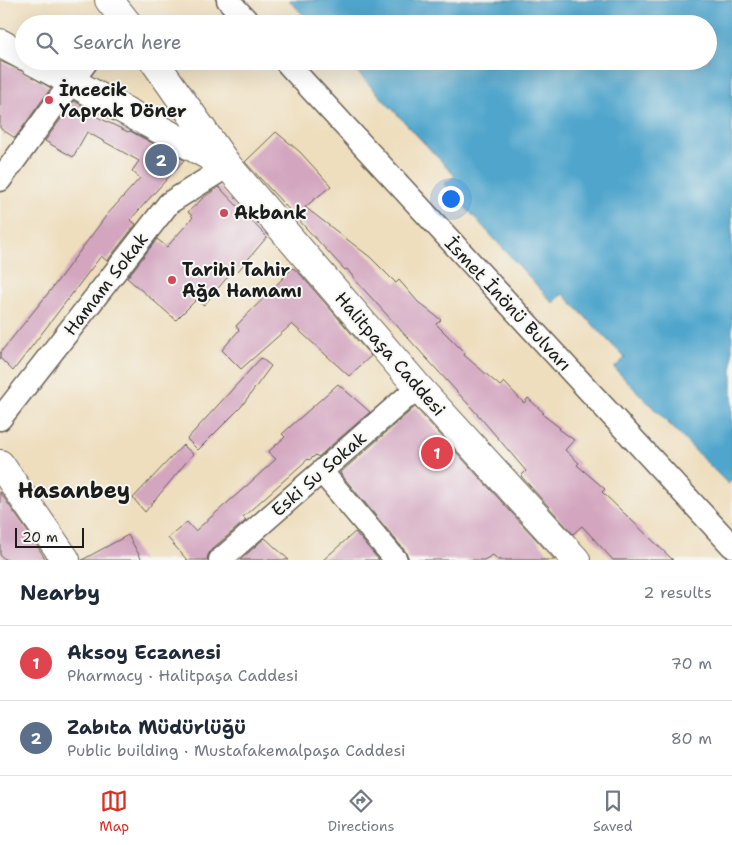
<!DOCTYPE html>
<meta charset="utf-8">
<style>
:root{--surface:#fff;--page:#f2f2f3;--text:#1f2937;--muted:#747a83;--line:#e0e1e3;--accent:#d93025}
body{margin:0;font-family:"Shantell Sans",sans-serif;background:var(--page);color:var(--text)}
.scale{position:absolute;left:15px;bottom:12px;width:69px;box-sizing:border-box;padding-left:5px;border:2px solid #1c1c1c;border-top:0;font-size:14px;line-height:18px;white-space:nowrap;color:#1c1c1c;-webkit-text-stroke:4px #f6f6f2;paint-order:stroke}
.you{position:absolute;left:450px;top:198px;width:18px;height:18px;margin:-12px;border:4px solid #fff;border-radius:50%;background:#1a73e8;box-shadow:0 0 0 8px #1a73e833}
.badge{display:grid;place-items:center;width:32px;height:32px;border-radius:50%;background:var(--accent);color:#fff;font-size:16px;font-weight:700}
.pin{position:absolute;translate:-50% -50%;border:2px solid #fff;box-shadow:0 1px 5px #0006}
.list{margin:0;padding:0;list-style:none}
h2{display:flex;justify-content:space-between;align-items:center;height:65px;margin:0;padding:0 20px;font-size:21px}
h2 small{font-size:16px;font-weight:400;color:var(--muted)}
.list li{display:grid;grid-template-columns:32px 1fr auto;gap:15px;align-items:center;box-sizing:border-box;height:75px;padding:0 20px;border-top:1px solid var(--line)}
.list b{display:block;font-size:19px;white-space:nowrap}
.list p{margin:0;font-size:16px;white-space:nowrap;color:var(--muted)}
.list em{font-size:16px;font-style:normal;color:var(--muted)}
.icon{flex:none;width:28px;height:28px;fill:none;stroke:currentColor;stroke-width:2;stroke-linecap:round;stroke-linejoin:round}
.map{position:relative;flex:none;width:732px;height:560px;overflow:hidden}
.search{position:absolute;background:var(--surface);box-shadow:0 5px 20px #0002;left:15px;right:15px;top:15px;height:55px;display:flex;align-items:center;gap:12px;box-sizing:border-box;padding:0 18px;border-radius:28px;color:var(--muted);font-size:19px}
.sheet{height:215px;background:var(--surface)}
nav{display:flex;justify-content:space-around;align-items:center;box-sizing:border-box;height:70px;border-top:1px solid var(--line);background:var(--surface);font-size:14px;color:var(--muted)}
nav a{display:grid;justify-items:center;gap:2px}
nav .on{color:var(--accent)}
.map>svg:first-child{display:block}
</style>
<div class="map">
<svg width="732" height="560" viewBox="0 0 732 560">
<rect width="100%" height="100%" fill="#f6f6f2"/>
<filter id="ink" filterUnits="userSpaceOnUse"><feTurbulence type="fractalNoise" baseFrequency=".02" numOctaves="2"/><feDisplacementMap in="SourceGraphic" scale="10" xChannelSelector="R" yChannelSelector="G"/><feConvolveMatrix kernelMatrix="1 2 1 2 8 2 1 2 1" color-interpolation-filters="sRGB"/></filter>
<filter id="wash" filterUnits="userSpaceOnUse"><feTurbulence type="fractalNoise" baseFrequency=".0096" numOctaves="4" result="noise"/><feDisplacementMap in="SourceGraphic" scale="20" xChannelSelector="R" yChannelSelector="G"/><feGaussianBlur stdDeviation="1.12" result="paint"/><feColorMatrix in="noise" values="0 0 0 0 0 0 0 0 0 0 0 0 0 0 0 0 0 1.4 0 .05"/><feComposite in="paint" operator="in"/></filter>
<g filter="url(#wash)">
<rect width="100%" height="100%" fill="#eedebe"/>
<path fill="#50a5cc" stroke="#366074" d="M289,0H732V480L728,484L614,368L625,358L563,294L553,303L444,184L455,176L347,61H708V24H312Z"/>
<g id="blocks">
<path fill="#d3a5bf" d="M0,61L22,71L51,88L15,138L0,128Z
M74,101L83,106L81,109L128,132L130,131L184,160L130,220L136,224L107,261L101,256L13,371L0,358V353L50,291L106,216L140,178L132,171L139,161L87,132L73,157L45,141Z
M276,132L300,152L331,186L305,207L370,257L396,283L399,280L418,302L441,320L436,324L465,353L464,355L500,386L504,382L524,403L528,398L544,413L542,414L560,428L559,429L574,440L565,450L579,463L577,465L605,489L602,492L673,560H613L582,526L573,534L521,476L526,471L479,416L357,282L347,269L345,270L245,162Z
M219,187L267,237L238,271L235,268L204,305L196,300L176,320L127,278L157,239L167,247L193,217L188,212L204,197Z
M293,268L300,274L371,356L349,376L292,324L241,369L222,350L239,330L236,326Z
M261,358L271,366L241,407L198,450L187,439Z
M338,384L370,412L318,457L316,455L309,460L308,459L243,517L246,520L211,550L208,555L207,560H187L168,538L187,522L195,531L242,490L276,459L268,452L285,437L282,434Z
M415,407L555,560H498L493,555L484,560H409L406,552L340,473Z
M183,445L193,454L145,512L133,498Z
M0,492L30,535L46,560H6L0,555Z
M355,532L379,560H323Z
M128,535L142,560H82Z
M265,538L289,560H240Z"/>
</g>
</g>
<g filter="url(#ink)">
<use href="#blocks" fill-opacity="0" stroke="#666055" stroke-width="1"/>
<g fill="none" stroke-linecap="round" stroke-linejoin="round">
<g stroke="#666055" stroke-width="25">
<path id="street" d="M228,0L250,24
M285,61L732,546
M0,180L87,61
M0,419L169,203L228,166
M322,472L396,560
M220,560L418,387"/>
</g>
<g stroke="#666055" stroke-width="30">
<path id="secondary" d="M109,0L128,24
M0,43L24,56
M33,61L222,163
M154,61L228,166L418,387L576,560
M0,464L66,560"/>
</g>
<use href="#street" stroke="#fff" stroke-width="22"/>
<use href="#secondary" stroke="#fff" stroke-width="28"/>
</g>
</g>
<g fill="#d1495b" stroke="#f6f6f2" stroke-width="2">
<circle cx="49" cy="100" r="5"/>
<circle cx="224" cy="213" r="5"/>
<circle cx="172" cy="280" r="5"/>
</g>
<g text-anchor="middle" dominant-baseline="central" stroke-width="4" stroke-linejoin="round" paint-order="stroke">
<g font-size="18" font-weight="bold" fill="#1c1c1c" stroke="#f6f6f2" text-anchor="start">
<text x="59" y="90">İncecik<tspan x="59" dy="21">Yaprak Döner</tspan></text>
<text x="234" y="213">Akbank</text>
<text x="182" y="270">Tarihi Tahir<tspan x="182" dy="21">Ağa Hamamı</tspan></text>
</g>
<g font-size="18" fill="#1c1c1c" stroke="#f6f6f2">
<text transform="translate(106 284) rotate(-52)">Hamam Sokak</text>
<text transform="translate(508 304) rotate(47)">İsmet İnönü Bulvarı</text>
<text transform="translate(390 354) rotate(49)">Halitpaşa Caddesi</text>
<text transform="translate(319 474) rotate(-41)">Eski Su Sokak</text>
</g>
<g font-size="22" font-weight="bold" fill="#1c1c1c" stroke="#f6f6f2">
<text x="74" y="490">Hasanbey</text>
</g>
</g>
</svg>
<div class="scale">20 m</div>
<div class="you"></div>
<div class="pin badge" style="left:437px;top:453px;background:#e0444e">1</div>
<div class="pin badge" style="left:161px;top:160px;background:#5c6f8a">2</div>
<div class="search"><svg class="icon" aria-label="search" viewBox="0 0 24 24"><circle cx="10" cy="10" r="6"/><path d="M15 15l6 6"/></svg>Search here</div>
</div>
<section class="sheet">
<h2>Nearby<small>2 results</small></h2>
<ul class="list">
<li><span class="badge" style="background:#e0444e">1</span><div><b>Aksoy Eczanesi</b><p>Pharmacy · Halitpaşa Caddesi</p></div><em>70 m</em></li>
<li><span class="badge" style="background:#5c6f8a">2</span><div><b>Zabıta Müdürlüğü</b><p>Public building · Mustafakemalpaşa Caddesi</p></div><em>80 m</em></li>
</ul>
</section>
<nav>
<a class="on"><svg class="icon" aria-label="map" viewBox="0 0 24 24"><path d="M3 6l6-2 6 2 6-2v14l-6 2-6-2-6 2zM9 4v14M15 6v14"/></svg>Map</a>
<a><svg class="icon" aria-label="directions" viewBox="0 0 24 24"><path d="M12 3l9 9-9 9-9-9zM9 14v-3h6M13 9l2 2-2 2"/></svg>Directions</a>
<a><svg class="icon" aria-label="saved" viewBox="0 0 24 24"><path d="M7 4h10v16l-5-4-5 4z"/></svg>Saved</a>
</nav>
